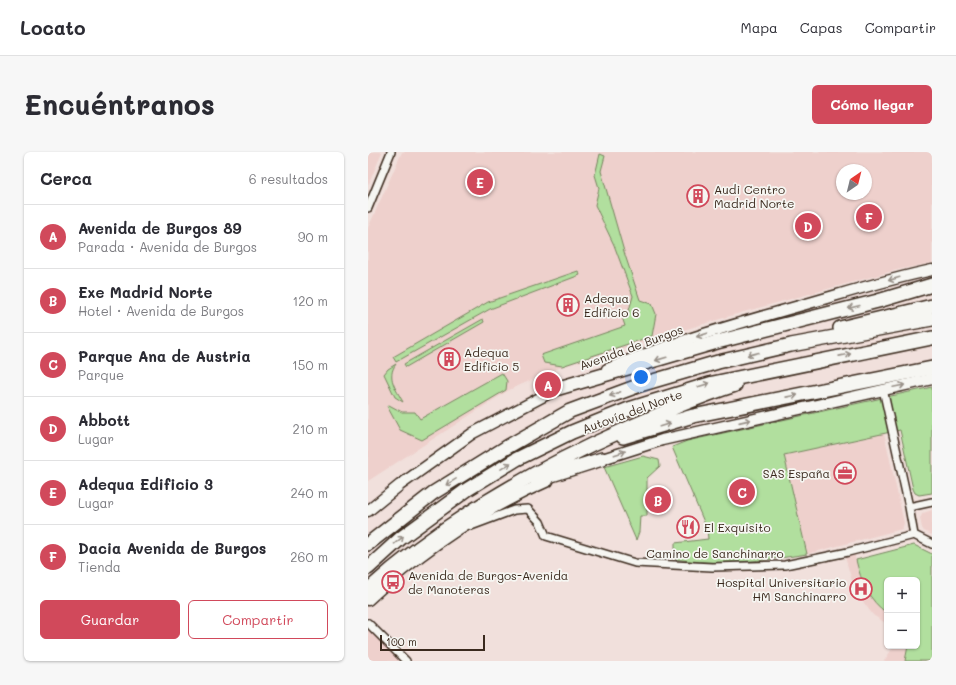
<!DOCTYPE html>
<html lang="es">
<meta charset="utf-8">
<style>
:root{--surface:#fff;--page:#f7f7f7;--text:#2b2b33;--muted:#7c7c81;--line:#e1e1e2;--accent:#d1495b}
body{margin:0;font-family:Mali,sans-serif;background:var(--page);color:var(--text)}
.controls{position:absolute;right:12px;bottom:12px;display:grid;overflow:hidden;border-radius:6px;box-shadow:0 1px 3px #0004}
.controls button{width:36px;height:36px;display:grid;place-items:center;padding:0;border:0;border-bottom:1px solid var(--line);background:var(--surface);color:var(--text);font:20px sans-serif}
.compass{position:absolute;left:468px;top:12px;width:36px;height:36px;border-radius:50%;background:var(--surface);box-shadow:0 1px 3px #0004;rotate:35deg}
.scale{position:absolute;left:12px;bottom:10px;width:105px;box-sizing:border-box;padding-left:4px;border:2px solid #3b2a1e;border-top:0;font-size:11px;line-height:14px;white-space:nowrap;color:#3b2a1e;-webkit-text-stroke:3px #f6f6f2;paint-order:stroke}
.you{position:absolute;left:273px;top:225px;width:14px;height:14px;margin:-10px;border:3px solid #fff;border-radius:50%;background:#1a73e8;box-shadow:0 0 0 6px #1a73e833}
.badge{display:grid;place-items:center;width:26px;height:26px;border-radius:50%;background:var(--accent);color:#fff;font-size:13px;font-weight:700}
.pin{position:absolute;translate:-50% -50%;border:2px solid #fff;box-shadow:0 1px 4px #0006}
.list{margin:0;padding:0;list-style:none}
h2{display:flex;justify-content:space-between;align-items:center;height:52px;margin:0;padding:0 16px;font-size:17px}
h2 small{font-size:13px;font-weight:400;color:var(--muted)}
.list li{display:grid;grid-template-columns:26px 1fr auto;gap:12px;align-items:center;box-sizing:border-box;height:64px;padding:0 16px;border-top:1px solid var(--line)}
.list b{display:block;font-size:15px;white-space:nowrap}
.list p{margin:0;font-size:13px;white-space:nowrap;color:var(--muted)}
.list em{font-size:13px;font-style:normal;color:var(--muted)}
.actions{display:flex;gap:8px;padding:12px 16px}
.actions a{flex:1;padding:9px 0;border:1px solid var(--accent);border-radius:6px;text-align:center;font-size:14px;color:var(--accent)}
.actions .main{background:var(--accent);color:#fff}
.map{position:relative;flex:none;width:564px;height:509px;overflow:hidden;border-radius:6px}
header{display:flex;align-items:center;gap:24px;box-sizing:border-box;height:56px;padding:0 20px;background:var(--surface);border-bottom:1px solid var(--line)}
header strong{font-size:19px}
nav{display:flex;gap:22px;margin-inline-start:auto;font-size:14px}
.intro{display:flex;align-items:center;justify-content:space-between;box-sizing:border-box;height:96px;padding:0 24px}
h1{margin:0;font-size:28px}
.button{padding:10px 18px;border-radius:6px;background:var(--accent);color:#fff;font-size:14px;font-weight:700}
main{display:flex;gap:24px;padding:0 24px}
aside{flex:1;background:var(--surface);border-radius:6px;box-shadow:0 1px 3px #0004}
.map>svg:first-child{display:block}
</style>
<header>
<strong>Locato</strong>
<nav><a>Mapa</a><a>Capas</a><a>Compartir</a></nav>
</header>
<div class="intro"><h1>Encuéntranos</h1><a class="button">Cómo llegar</a></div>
<main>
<aside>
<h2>Cerca<small>6 resultados</small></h2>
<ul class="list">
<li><span class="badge">A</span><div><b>Avenida de Burgos 89</b><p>Parada · Avenida de Burgos</p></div><em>90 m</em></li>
<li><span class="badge">B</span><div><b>Exe Madrid Norte</b><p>Hotel · Avenida de Burgos</p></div><em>120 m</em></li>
<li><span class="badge">C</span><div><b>Parque Ana de Austria</b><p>Parque</p></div><em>150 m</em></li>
<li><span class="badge">D</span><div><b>Abbott</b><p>Lugar</p></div><em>210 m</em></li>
<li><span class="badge">E</span><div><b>Adequa Edificio 3</b><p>Lugar</p></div><em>240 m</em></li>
<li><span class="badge">F</span><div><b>Dacia Avenida de Burgos</b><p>Tienda</p></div><em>260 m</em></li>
</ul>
<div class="actions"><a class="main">Guardar</a><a>Compartir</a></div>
</aside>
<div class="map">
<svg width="564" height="509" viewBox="0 0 564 509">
<rect width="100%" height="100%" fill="#f1e0dc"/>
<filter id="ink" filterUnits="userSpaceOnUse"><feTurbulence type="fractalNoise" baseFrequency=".025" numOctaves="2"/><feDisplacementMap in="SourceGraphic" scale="8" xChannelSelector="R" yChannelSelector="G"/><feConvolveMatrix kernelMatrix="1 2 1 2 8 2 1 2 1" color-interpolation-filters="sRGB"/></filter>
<g filter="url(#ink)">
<path fill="#eed0cc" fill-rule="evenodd" d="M0,0H14L0,34Z
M34,0H564V111L529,118L372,161L193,215L141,238L0,329V76ZM474,18H498V42H474Z
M516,281L536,371L534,377L439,402L416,303Z
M564,358V383L556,379L554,376L552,366L555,361Z
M486,402L493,426L503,445L513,456L519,461V472L505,463L493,447L484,429L477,405Z
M0,476L31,509H0Z
M526,494H540L537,509H516Z"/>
<path fill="#b1df9e" stroke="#76845e" d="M232,2L237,4L233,19L257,103L272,148L284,152L288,162L284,184L194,214L176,211L173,203L257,174L254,165L260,162L265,144L246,93L227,53L231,36L227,23Z
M210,119L212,123L122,157L28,210L25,205L120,150Z
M115,167L116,170L38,215L36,212Z
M28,212C18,225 28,237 35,250L27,245L16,222L20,217Z
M134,221L139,229L138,238L54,288L32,278L19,254L21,253L34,260H47L52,267Z
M564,235V341L551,343L547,341L545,337L532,278L416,303L439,402C395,409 351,414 307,407V391L340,387L339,377L304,295L319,289Z
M275,304L291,308L292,314L279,326V364H272L271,380L268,388L236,315Z
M546,393L564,402V509H537L540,494H549V428H519V461C501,449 493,429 488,408Z"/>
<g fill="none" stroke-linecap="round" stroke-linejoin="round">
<g stroke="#3b2a1e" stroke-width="10">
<path id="street" d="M0,56L23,0
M515,237L541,355L546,383
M541,355L564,350
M99,371L103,374L146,358L160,357L172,370L178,384L267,411L344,415L417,413L480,400L546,383L564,392
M0,471L38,509"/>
</g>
<g stroke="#3b2a1e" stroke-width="13">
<path id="secondary" d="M239,217C304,190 371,171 438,152C480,140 521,127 564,118
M228,309L294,288L564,227
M0,359L32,333L105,281L191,236
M0,448C53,399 113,358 180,329"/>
</g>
<g stroke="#3b2a1e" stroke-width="16">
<path id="highway" d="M472,176L564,154
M184,238L349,190L510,149L564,133
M255,285L325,264L564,216
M168,328L234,307
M0,392L65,341L139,295L202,259L275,232L350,210L423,193L564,167
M0,416L33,386L100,337L149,307L204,280L261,257L345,231L564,186
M0,438C76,369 165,318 258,277C294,261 329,245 367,233"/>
</g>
<use href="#street" stroke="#f6f6f2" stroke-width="7"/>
<use href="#secondary" stroke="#f6f6f2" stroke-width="10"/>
<use href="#highway" stroke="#f6f6f2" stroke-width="13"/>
</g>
<defs><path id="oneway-shaft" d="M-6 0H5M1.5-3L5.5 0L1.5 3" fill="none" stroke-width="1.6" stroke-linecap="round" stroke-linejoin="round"/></defs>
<g stroke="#989088">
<use href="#oneway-shaft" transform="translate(526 127) rotate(164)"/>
<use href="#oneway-shaft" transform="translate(486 155) rotate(166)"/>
<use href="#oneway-shaft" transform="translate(334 183) rotate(162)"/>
<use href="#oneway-shaft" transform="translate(385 202) rotate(166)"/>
<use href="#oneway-shaft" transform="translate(477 203) rotate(-11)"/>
<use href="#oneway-shaft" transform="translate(293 207) rotate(164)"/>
<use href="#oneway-shaft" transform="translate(336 233) rotate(-17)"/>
<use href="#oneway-shaft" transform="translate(531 234) rotate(-12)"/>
<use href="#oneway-shaft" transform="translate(247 242) rotate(159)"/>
<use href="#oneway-shaft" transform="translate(424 244) rotate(-11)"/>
<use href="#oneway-shaft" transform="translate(377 269) rotate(-13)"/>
<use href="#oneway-shaft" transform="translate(297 273) rotate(-17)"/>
<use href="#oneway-shaft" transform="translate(252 301) rotate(-18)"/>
<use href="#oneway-shaft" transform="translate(138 314) rotate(-32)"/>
<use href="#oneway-shaft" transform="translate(83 330) rotate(149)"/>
<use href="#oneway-shaft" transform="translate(31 388) rotate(-40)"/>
</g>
</g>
<defs>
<g id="building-ring" transform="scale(1.15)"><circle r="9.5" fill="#f6f6f2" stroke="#d1495b" stroke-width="1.5"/><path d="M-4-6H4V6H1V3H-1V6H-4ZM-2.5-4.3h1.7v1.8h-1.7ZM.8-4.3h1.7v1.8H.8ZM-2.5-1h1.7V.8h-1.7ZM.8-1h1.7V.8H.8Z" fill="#d1495b"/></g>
<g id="office-ring" transform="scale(1.15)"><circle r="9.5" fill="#f6f6f2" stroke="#d1495b" stroke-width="1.5"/><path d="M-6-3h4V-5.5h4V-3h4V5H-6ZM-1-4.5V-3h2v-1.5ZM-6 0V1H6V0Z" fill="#d1495b"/></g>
<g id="restaurant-ring" transform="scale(1.15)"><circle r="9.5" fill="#f6f6f2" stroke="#d1495b" stroke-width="1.5"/><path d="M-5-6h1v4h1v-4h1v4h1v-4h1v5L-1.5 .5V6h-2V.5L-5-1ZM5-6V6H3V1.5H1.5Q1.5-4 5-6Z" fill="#d1495b"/></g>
<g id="bus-ring" transform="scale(1.15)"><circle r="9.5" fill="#f6f6f2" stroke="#d1495b" stroke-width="1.5"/><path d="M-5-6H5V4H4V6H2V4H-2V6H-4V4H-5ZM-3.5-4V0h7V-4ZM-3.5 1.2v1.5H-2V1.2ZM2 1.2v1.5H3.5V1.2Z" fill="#d1495b"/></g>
<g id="hospital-ring" transform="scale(1.15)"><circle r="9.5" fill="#f6f6f2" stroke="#d1495b" stroke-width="1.5"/><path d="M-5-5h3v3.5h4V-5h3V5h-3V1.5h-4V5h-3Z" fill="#d1495b"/></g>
</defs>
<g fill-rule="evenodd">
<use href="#building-ring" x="330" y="44"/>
<use href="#building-ring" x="200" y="153"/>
<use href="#building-ring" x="81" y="207"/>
<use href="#office-ring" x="477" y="321"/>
<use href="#restaurant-ring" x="320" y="375"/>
<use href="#bus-ring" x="25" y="430"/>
<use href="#hospital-ring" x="493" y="437"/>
</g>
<g text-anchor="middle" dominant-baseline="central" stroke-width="3.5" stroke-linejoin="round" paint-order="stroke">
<g font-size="12" fill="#3b2a1e" stroke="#f6f6f2" text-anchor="start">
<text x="346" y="37">Audi Centro<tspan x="346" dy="14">Madrid Norte</tspan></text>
<text x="216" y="146">Adequa<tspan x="216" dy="14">Edificio 6</tspan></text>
<text x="96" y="200">Adequa<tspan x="96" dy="14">Edificio 5</tspan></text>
<text x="462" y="321" text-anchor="end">SAS España</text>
<text x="336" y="375">El Exquisito</text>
<text x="40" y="423">Avenida de Burgos-Avenida<tspan x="40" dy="14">de Manoteras</tspan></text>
<text x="478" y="430" text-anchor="end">Hospital Universitario<tspan x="478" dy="14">HM Sanchinarro</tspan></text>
</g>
<g font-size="12" fill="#3b2a1e" stroke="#f6f6f2">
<text transform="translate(263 195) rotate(-20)">Avenida de Burgos</text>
<text transform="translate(264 259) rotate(-20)">Autovía del Norte</text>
<text x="347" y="401">Camino de Sanchinarro</text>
</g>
</g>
</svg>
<div class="controls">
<button>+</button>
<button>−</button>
</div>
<svg class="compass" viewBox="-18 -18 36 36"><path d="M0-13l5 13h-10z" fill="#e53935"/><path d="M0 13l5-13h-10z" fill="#7c7c81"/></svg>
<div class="scale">100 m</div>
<div class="you"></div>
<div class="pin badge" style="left:180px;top:233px">A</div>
<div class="pin badge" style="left:290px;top:348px">B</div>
<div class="pin badge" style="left:374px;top:340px">C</div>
<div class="pin badge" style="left:440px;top:74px">D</div>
<div class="pin badge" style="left:112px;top:30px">E</div>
<div class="pin badge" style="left:501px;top:65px">F</div>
</div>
</main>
